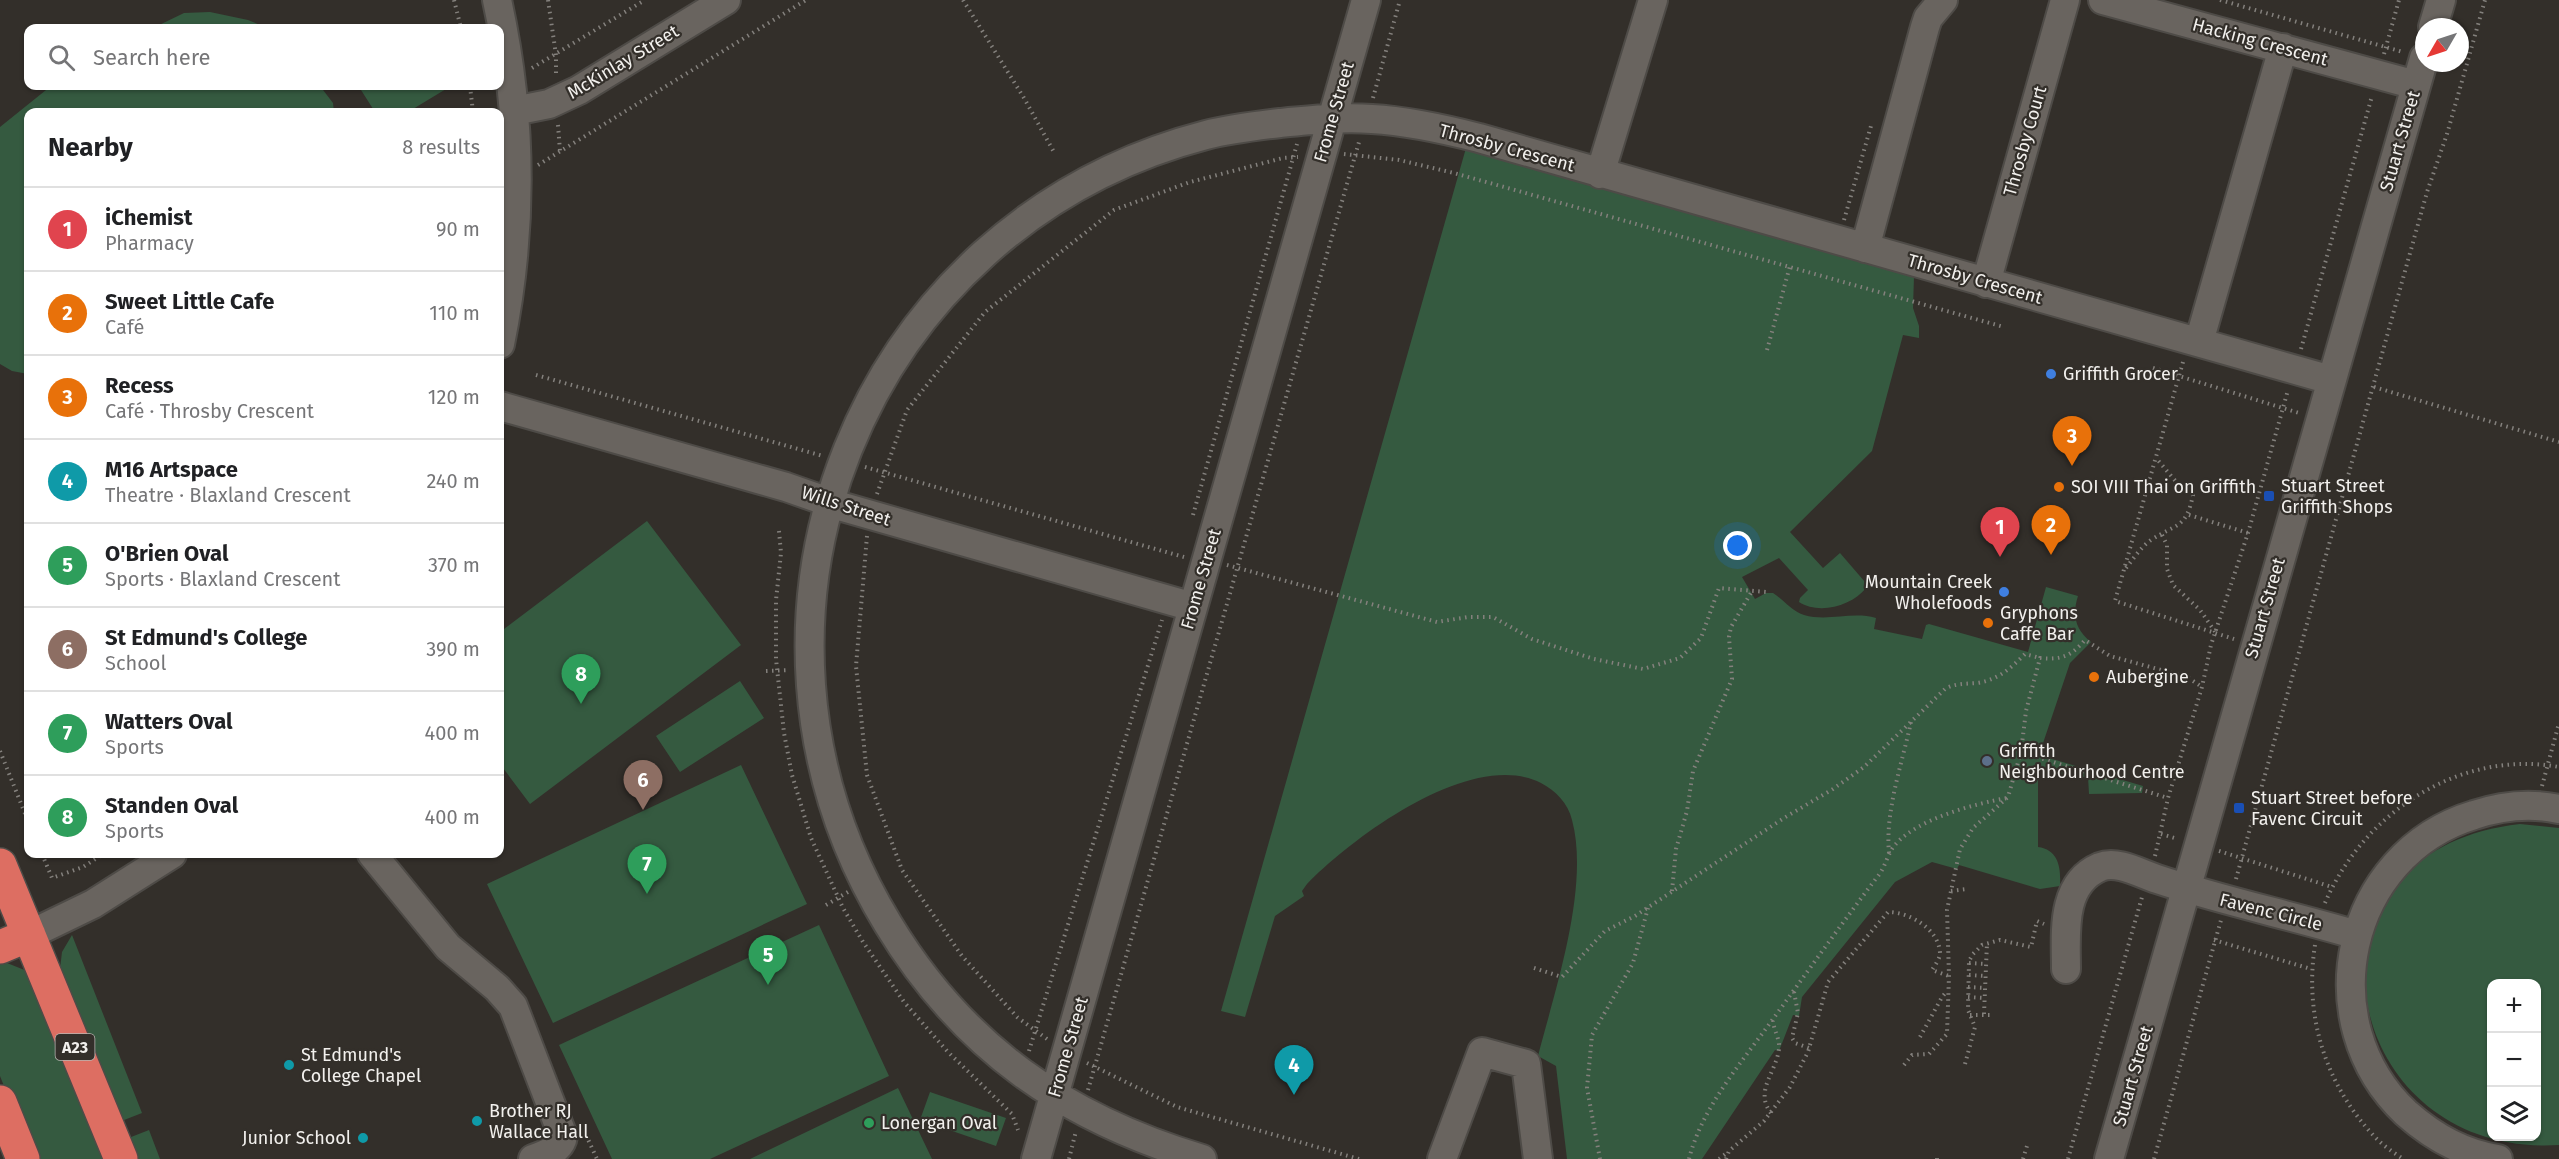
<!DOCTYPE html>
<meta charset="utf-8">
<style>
:root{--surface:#fff;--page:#f6f6f6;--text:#202124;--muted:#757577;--line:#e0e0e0;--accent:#7c3aed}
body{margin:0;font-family:"Fira Sans",sans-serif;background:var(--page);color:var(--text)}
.controls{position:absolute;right:18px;bottom:18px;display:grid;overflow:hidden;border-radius:12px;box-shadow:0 2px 4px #0004}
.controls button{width:54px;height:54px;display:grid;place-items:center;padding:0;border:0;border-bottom:2px solid var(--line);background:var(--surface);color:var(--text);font:30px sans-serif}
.compass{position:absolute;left:2415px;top:18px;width:54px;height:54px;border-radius:50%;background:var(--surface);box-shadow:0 2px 4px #0004;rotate:231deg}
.you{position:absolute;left:1738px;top:546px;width:21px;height:21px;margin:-15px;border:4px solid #fff;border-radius:50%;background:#1a73e8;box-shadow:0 0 0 9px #1a73e833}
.badge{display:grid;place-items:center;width:39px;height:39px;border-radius:50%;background:var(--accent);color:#fff;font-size:20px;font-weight:700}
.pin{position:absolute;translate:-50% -50px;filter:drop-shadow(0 2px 3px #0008)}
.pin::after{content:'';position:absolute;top:32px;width:21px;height:18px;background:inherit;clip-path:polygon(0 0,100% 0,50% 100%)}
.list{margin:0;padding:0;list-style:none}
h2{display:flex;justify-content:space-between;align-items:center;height:78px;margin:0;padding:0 24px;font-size:26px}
h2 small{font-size:20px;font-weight:400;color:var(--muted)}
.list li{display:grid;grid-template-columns:39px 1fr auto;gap:18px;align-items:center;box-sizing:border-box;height:84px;padding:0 24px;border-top:2px solid var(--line)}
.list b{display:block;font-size:22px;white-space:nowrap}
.list p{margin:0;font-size:20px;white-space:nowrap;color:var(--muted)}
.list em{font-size:20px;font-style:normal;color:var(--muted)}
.icon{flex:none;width:33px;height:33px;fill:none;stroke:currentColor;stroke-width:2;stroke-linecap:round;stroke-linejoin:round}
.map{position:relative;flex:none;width:2559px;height:1159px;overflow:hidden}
.search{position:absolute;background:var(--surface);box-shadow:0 2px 4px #0004;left:24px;top:24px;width:480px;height:66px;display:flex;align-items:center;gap:15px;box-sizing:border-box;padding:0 21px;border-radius:12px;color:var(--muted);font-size:22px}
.panel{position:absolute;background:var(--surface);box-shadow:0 2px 4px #0004;left:24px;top:108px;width:480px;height:750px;border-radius:12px}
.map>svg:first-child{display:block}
</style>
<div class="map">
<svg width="2559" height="1159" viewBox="0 0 2559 1159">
<rect width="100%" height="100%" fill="#332f2a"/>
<path fill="#355a40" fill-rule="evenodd" d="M210,12L248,20L267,28H153L184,13Z
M51,86H320L333,103L334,112H28V374L12,371L0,364V127Z
M368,86H451L408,112H375L361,90Z
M1466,148L1914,276L1913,308L1919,326V338L1903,335L1872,451L1790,532L1823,568L1840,553L1865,582L1866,588C1852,606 1819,615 1799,602L1800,598L1808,590L1779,558L1742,577L1755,599L1766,593H1773C1783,599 1791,611 1804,615C1828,622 1852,611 1876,618L1874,629L1922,639L1926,625L1929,624L2028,652L2046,587L2078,596C2072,615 2075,629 2091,642L2070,663L2039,755L2143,786L2142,793L2089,794L2088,777H2038V847C2059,850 2061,868 2060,886L2040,889L1959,865L1957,869L1932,862L1895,882L1802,997L1799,1016L1793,1015L1779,1051L1775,1050L1702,1159H1567L1556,1066L1538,1056C1555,990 1590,887 1572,820C1568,803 1556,791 1541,783C1472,748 1353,837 1307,884L1302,891L1304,896L1275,916L1245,1017L1221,1011Z
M647,521L741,645L530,804L500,764V632Z
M740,681L764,718L680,772L656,736Z
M741,765L807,904L553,1023L487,884Z
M2520,824L2559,828V1145C2338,1159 2280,851 2520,824ZM2492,984H2536V1136H2492Z
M819,925L889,1076L710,1159H612L559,1045Z
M72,935L142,1113L119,1122L60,969L62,952Z
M7,963L27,971L107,1159H33L0,1076V964Z
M898,1088L932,1159H750Z
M930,1092L1006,1118L996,1146L920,1120Z
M149,1130L160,1159H134L126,1139Z"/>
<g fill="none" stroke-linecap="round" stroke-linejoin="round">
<g stroke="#4e4b47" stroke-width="32">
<path id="minor" d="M497,0C522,114 523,231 500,344
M2103,0L2416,85
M2433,27L2441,0
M514,111L549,104L579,90L726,0
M1600,174L1653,0
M1865,248L1925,27L1928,18L1943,0
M1986,283L2065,0
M2199,342L2283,48
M500,406L786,487L843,507L1193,607
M372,854L448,947L497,988L513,1006L563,1136C561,1151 545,1154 533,1159
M29,935L93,904L172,854
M2066,969C2066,934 2060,884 2100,867C2118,860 2141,874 2157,879C2223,901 2290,915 2357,935
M1036,1159L1366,0
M1202,1159C1065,1118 963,1048 888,924C703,620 860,225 1206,135C1230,129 1255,126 1280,123C1311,120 1341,117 1372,119C1408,121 1444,129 1479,138L2331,380
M1442,1159L1482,1052L1526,1064L1538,1159
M2109,1159L2424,58
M2498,1159C2463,1154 2432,1136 2406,1113C2309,1022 2345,854 2474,815C2501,806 2531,803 2559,809"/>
</g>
<g stroke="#4e4b47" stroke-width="36">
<path id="highway" d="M0,865L121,1159
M0,947L29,935
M0,1102L23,1159"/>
</g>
<path stroke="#84817d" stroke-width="4" stroke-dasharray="1.5 4.5" stroke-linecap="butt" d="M454,0L461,28
M548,0L556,55V75
M963,0L1024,98L1055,154
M2220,0L2403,52
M2384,54L2399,0
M532,68L645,0
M470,86L473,112
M1373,98L1400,0
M558,125L560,151
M1344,154L1399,160L1454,173L2004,327
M538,165L806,0
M1844,220L1871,126
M2301,349L2372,96
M1767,350L1790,266
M2183,362L2115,601L2234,639
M2153,368L2299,413
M536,375L823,456
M2374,387L2559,442
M865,467L1184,557
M877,494L907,410L985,312L1114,210L1190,182L1283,158L1298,157
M1193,515L1297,144
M2189,515L2248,533
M779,531L781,553L776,600V659L784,733L792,775L811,838L843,908L863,942L904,1002L948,1052L1012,1114L1018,1130
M2162,535L2167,545V569L2173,585L2200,610L2216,633
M867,536L856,666L867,775L902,870L962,956L1017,1017L1047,1039
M1227,565L1437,622L1468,617H1493L1532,639L1594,659L1643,669L1680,658L1701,638L1719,588L1767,592
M2126,568C2134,558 2141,547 2151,540C2177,523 2186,529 2193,495L2178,484L2156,458
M766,671L789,670
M0,751L28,821
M2021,752L2026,711L2040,658C2062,660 2071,656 2085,640L2110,656L2187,677L2202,687
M2542,786L2559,723
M2161,834L2178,839
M2219,851L2332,887
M1889,853C1885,811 1902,764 1911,722
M42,854L52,878L83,867L103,854
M2155,856L2168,798L2202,687L2211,645L2248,533L2288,390
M2236,879L2427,192L2447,134L2485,0
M1672,891L1676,849L1687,811L1693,771L1732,679L1729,637L1731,627L1752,591
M1951,891L1967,889
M2325,903C2363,813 2460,749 2559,767
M826,905L848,892
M2214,940L2311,969
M2315,945C2304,1015 2325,1084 2374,1136C2382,1145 2393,1152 2403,1159
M1969,963L1986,964
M1534,968L1562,977L1605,931L1635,916L1784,818L1833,789L1864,767L1945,689C1955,683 1966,684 1977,683C1998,680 2011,668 2025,654L2040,658
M1969,975L1985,976
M1968,987L1985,988
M1794,992L1798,1013L1792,1038L1795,1043L1809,1048
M1968,997L1984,998
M1984,1014L1987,943
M1970,1015H1990
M1920,1037L1942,997L1947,991
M1029,1051L1162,620
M1087,1063L1177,1107L1359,1159
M1965,1064L1975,1027L1968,1010L1969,961L1973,954L1982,945L2000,940L2031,947L2037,921L2044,924
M1904,1065L1912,1055L1929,1054L1947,1034L1949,976L1947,910L1960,849L1973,828L2008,797L2021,752L2168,798
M1088,1090L1359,142
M1771,1113C1754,1091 1776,1073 1779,1049C1780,1039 1774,1031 1773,1021
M586,1135L597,1159
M1069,1159L1076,1131
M1600,1159L1587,1088L1592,1035L1633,963L1648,908
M1689,1159C1702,1107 1742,1062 1773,1019C1808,971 1842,923 1878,876C1886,866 1887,854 1895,845C1917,819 1974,804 2007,798
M1719,1159L1728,1152
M1726,1159L1729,1151L1764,1121L1790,1087L1808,1052L1828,982L1888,912C1909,912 1939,929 1940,953C1940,959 1935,965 1932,970L1949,976
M1937,1159V1158
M2023,1159L2027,1146
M2068,1159L2142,897
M2154,1159L2221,920"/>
<use href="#minor" stroke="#69645f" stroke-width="28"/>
<use href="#highway" stroke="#dd6e62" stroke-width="33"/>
</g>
<g fill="#3f7fe0" stroke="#332f2a" stroke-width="2">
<circle cx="2051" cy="374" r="6"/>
<circle cx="2004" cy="592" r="6"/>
</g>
<g fill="#e8710a" stroke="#332f2a" stroke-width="2">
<circle cx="2059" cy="487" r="6"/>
<circle cx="1988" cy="623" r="6"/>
<circle cx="2094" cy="677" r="6"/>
</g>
<g fill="#1a4fb4" stroke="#332f2a" stroke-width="2">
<rect x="2263" y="490" width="12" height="12" rx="3"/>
<rect x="2233" y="802" width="12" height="12" rx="3"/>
</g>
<circle fill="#5c6f8a" stroke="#332f2a" stroke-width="2" cx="1987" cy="761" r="6"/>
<g fill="#0f9aa8" stroke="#332f2a" stroke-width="2">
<circle cx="289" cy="1065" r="6"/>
<circle cx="477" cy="1121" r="6"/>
<circle cx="363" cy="1138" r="6"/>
</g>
<circle fill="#2e9e5b" stroke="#332f2a" stroke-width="2" cx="869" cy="1123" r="6"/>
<g text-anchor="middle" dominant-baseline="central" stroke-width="4.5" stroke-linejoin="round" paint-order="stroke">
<rect fill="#332f2a" stroke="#b9b6b2" stroke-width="1.5" x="55.5" y="1034" width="39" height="26" rx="4.5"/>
<g font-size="16" font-weight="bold" fill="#f2f0ed">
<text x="75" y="1047">A23</text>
</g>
<g font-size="18" fill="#f2f0ed" stroke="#332f2a">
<text transform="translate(2260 42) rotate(15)">Hacking Crescent</text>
<text transform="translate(623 62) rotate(-31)">McKinlay Street</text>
<text transform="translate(1334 112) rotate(-74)">Frome Street</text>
<text transform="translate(2025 141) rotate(-74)">Throsby Court</text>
<text transform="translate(2400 141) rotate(-74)">Stuart Street</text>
<text transform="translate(1507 148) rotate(15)">Throsby Crescent</text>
<text transform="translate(1975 279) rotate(16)">Throsby Crescent</text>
<text transform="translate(846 506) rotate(18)">Wills Street</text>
<text transform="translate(1201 579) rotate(-74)">Frome Street</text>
<text transform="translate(2265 608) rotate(-74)">Stuart Street</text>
<text transform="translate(2271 912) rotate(14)">Favenc Circle</text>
<text transform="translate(1068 1047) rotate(-74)">Frome Street</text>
<text transform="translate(2133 1076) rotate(-74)">Stuart Street</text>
</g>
<g font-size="18" fill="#f2f0ed" stroke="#332f2a" text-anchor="start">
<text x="2063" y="374">Griffith Grocer</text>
<text x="2281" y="486">Stuart Street<tspan x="2281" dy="21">Griffith Shops</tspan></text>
<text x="2071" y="487">SOI VIII Thai on Griffith</text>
<text x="1992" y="582" text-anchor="end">Mountain Creek<tspan x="1992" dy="21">Wholefoods</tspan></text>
<text x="2000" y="613">Gryphons<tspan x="2000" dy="21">Caffe Bar</tspan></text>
<text x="2106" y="677">Aubergine</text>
<text x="1999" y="751">Griffith<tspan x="1999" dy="21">Neighbourhood Centre</tspan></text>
<text x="2251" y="798">Stuart Street before<tspan x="2251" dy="21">Favenc Circuit</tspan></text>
<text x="301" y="1055">St Edmund's<tspan x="301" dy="21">College Chapel</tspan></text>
<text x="489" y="1111">Brother RJ<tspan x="489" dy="21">Wallace Hall</tspan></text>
<text x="881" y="1123">Lonergan Oval</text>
<text x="351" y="1138" text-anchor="end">Junior School</text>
</g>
</g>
</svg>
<div class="controls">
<button>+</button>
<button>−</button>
<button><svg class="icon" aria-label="layers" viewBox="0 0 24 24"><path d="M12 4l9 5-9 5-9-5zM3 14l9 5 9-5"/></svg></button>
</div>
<svg class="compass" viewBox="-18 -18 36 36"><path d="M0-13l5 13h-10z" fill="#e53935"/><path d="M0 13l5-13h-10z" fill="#757577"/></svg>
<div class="you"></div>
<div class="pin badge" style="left:2000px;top:557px;background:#e0444e">1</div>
<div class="pin badge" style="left:2051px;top:555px;background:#e8710a">2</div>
<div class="pin badge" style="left:2072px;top:466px;background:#e8710a">3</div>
<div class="pin badge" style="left:1294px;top:1095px;background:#0f9aa8">4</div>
<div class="pin badge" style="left:768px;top:985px;background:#2e9e5b">5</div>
<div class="pin badge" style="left:643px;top:810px;background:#8d6e63">6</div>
<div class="pin badge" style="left:647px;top:894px;background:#2e9e5b">7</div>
<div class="pin badge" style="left:581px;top:704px;background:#2e9e5b">8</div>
<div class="search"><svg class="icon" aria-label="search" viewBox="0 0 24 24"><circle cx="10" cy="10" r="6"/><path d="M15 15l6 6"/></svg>Search here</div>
<section class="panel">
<h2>Nearby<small>8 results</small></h2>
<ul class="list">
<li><span class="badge" style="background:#e0444e">1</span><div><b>iChemist</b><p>Pharmacy</p></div><em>90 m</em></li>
<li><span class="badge" style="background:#e8710a">2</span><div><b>Sweet Little Cafe</b><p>Café</p></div><em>110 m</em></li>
<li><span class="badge" style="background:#e8710a">3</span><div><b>Recess</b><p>Café · Throsby Crescent</p></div><em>120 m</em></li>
<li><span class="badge" style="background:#0f9aa8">4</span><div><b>M16 Artspace</b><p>Theatre · Blaxland Crescent</p></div><em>240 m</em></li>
<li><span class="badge" style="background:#2e9e5b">5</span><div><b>O'Brien Oval</b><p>Sports · Blaxland Crescent</p></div><em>370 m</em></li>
<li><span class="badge" style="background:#8d6e63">6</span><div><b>St Edmund's College</b><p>School</p></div><em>390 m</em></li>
<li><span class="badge" style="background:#2e9e5b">7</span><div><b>Watters Oval</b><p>Sports</p></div><em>400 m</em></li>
<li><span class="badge" style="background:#2e9e5b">8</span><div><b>Standen Oval</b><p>Sports</p></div><em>400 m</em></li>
</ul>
</section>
</div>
